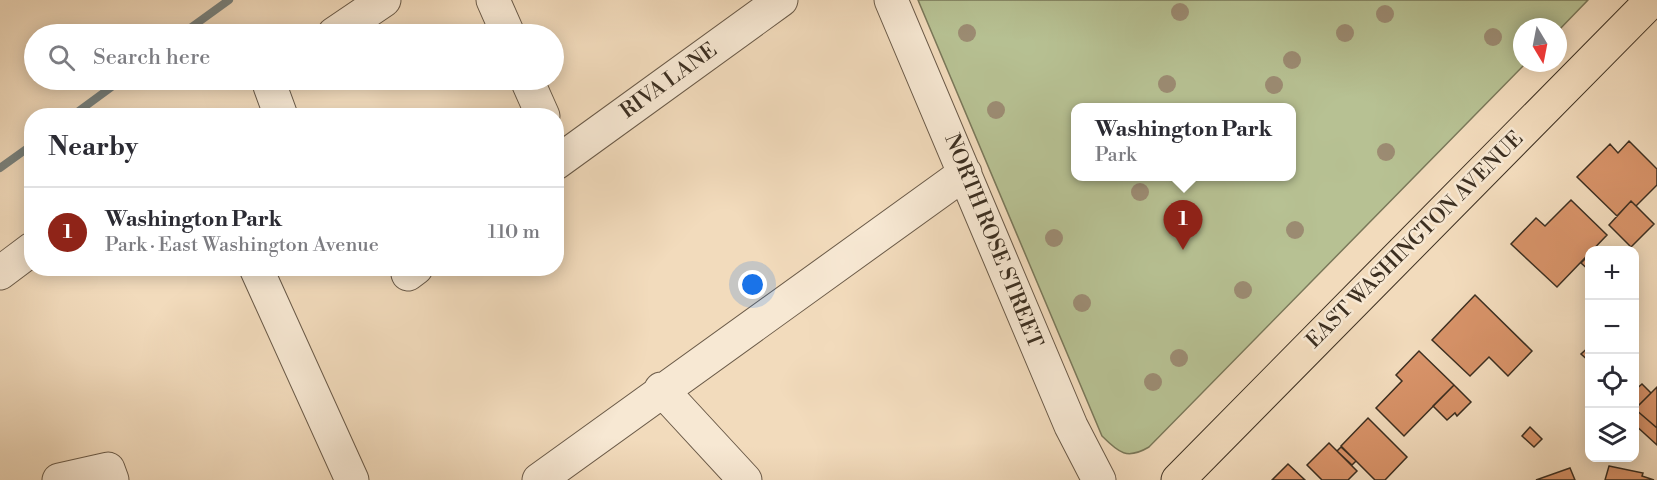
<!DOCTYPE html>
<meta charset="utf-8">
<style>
:root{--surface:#fff;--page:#f7f7f7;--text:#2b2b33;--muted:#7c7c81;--line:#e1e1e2;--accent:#8f2418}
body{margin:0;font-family:"Libre Bodoni",serif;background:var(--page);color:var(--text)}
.controls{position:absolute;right:18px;bottom:18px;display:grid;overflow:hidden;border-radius:12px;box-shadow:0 3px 15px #0003}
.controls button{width:54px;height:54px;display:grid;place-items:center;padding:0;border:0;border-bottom:2px solid var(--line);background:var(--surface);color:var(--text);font:30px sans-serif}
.compass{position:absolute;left:1513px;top:18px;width:54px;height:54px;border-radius:50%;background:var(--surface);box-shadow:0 3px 15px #0003;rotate:170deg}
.you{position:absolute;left:753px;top:285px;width:21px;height:21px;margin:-15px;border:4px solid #fff;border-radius:50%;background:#1a73e8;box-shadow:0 0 0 9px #1a73e833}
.badge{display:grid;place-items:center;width:39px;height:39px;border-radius:50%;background:var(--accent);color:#fff;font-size:20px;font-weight:700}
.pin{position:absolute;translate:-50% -50px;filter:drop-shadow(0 2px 3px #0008)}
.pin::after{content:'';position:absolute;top:32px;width:21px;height:18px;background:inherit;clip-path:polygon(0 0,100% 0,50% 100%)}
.popup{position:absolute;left:1071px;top:103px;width:225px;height:78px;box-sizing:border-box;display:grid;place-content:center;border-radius:12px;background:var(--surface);filter:drop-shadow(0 2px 4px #0005);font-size:20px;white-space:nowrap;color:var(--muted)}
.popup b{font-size:22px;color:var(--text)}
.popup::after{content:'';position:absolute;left:50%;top:100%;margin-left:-12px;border:12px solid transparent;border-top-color:var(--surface)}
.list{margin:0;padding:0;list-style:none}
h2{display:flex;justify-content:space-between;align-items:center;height:78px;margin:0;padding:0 24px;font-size:26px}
h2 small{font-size:20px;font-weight:400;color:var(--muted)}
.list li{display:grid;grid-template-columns:39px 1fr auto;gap:18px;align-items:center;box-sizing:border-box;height:90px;padding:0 24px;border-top:2px solid var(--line)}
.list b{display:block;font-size:22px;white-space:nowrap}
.list p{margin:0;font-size:20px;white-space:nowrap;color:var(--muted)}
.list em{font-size:20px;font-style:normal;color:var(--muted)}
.icon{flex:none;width:33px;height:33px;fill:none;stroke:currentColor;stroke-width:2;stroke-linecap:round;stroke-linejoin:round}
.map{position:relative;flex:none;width:1657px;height:480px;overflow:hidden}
.search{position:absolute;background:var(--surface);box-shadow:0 3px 15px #0003;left:24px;top:24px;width:540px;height:66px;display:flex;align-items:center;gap:15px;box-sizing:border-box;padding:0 21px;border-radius:33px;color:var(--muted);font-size:22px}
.panel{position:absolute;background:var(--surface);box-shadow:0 3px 15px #0003;left:24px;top:108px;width:540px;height:168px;border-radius:24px}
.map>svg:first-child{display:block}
</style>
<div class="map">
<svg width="1657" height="480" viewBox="0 0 1657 480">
<rect width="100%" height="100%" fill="#f2dbbc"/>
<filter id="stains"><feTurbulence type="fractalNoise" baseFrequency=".00333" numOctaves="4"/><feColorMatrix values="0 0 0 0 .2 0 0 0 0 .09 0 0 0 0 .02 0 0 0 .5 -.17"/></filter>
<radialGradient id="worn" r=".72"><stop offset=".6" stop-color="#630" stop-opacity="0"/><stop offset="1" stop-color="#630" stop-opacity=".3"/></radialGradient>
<path fill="#b7c193" stroke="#7a785a" stroke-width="1.5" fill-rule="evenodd" d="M918,0H1588L1558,31V27H1522V63H1526L1149,447C1127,460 1119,453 1102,436ZM1075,107H1291V176H1075Z"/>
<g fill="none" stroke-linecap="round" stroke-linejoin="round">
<path stroke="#78817d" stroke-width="8" d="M182,34L229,0
M72,116L121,80
M0,168L32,145"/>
</g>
<path fill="#d89369" stroke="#3c2f21" stroke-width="1.5" d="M1629,141L1657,169V185L1636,206L1631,201L1617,216L1577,177L1610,144L1618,153Z
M1571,200L1607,235L1557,287L1511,244L1536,218L1545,226Z
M1631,201L1654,224L1631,247L1609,225Z
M1590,254V271L1581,263Z
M1475,295L1532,351L1508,376L1489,357L1470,376L1432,340Z
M1590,346V362L1581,354Z
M1419,351L1454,385L1404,436L1376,408L1402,381L1396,375Z
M1642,384L1651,393L1635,409L1657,428V445L1634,424V391Z
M1454,385L1471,402L1457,416L1455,413L1447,420L1433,406Z
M1657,387V428L1635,409Z
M1368,418L1407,457L1385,480H1375L1341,446Z
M1530,427L1542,439L1534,447L1522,436Z
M1329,443L1357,471L1348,480H1322L1307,465Z
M1341,447L1356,461L1352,465L1337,451Z
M1288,464L1305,480H1272Z
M1609,466L1643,473L1642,476L1654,480H1605Z
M1570,468L1575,480H1536Z"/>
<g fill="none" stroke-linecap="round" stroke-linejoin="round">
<g stroke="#6a5a48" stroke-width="35">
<path id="minor" d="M493,0L508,34
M891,0L1071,426L1099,480
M334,34L384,0
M273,80L270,86L281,116
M527,80L543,116
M556,163L781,0
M256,268L352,480
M0,273L32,249
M408,274L416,268
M661,389L745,480
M59,480L108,469L112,480
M539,480L965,173"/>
</g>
<g stroke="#3c2f21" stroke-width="35">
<path id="major" d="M1178,480L1652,0"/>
</g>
<use href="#minor" stroke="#f7e8d3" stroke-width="33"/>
<use href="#major" stroke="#f2dbbc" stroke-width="33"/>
</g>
<g fill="#9c8c73">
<circle cx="1180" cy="12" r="9"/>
<circle cx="1385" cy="14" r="9"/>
<circle cx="967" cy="33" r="9"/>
<circle cx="1345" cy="33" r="9"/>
<circle cx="1493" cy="37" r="9"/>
<circle cx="1292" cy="60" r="9"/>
<circle cx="1167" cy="84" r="9"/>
<circle cx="1274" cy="85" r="9"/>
<circle cx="996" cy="110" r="9"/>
<circle cx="1386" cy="152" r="9"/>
<circle cx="1140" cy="192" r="9"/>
<circle cx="1295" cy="230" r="9"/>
<circle cx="1054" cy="238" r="9"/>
<circle cx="1243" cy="290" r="9"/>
<circle cx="1082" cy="303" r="9"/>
<circle cx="1179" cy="358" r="9"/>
<circle cx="1153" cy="382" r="9"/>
</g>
<g text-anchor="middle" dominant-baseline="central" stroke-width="5" stroke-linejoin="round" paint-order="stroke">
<g font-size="21" fill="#3c2f21" stroke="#f7e8d3">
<text transform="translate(669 81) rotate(-36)">RIVA LANE</text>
<text transform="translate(1415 240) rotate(-45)">EAST WASHINGTON AVENUE</text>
<text transform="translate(993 241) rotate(68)">NORTH ROSE STREET</text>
</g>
</g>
<rect width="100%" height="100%" filter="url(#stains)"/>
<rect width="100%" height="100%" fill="url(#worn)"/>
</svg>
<div class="controls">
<button>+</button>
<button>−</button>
<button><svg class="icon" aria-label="locate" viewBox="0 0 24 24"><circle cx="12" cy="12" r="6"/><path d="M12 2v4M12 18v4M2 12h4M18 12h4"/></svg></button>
<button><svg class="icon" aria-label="layers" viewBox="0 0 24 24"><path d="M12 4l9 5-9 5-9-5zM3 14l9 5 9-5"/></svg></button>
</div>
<svg class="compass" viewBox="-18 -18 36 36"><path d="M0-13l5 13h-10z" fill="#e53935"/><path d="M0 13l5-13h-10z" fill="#7c7c81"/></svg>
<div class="you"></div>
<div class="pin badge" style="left:1183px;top:250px">1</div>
<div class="popup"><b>Washington Park</b>Park</div>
<div class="search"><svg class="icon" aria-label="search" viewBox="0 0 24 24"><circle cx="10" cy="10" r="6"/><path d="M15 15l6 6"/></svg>Search here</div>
<section class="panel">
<h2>Nearby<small></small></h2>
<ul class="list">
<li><span class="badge">1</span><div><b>Washington Park</b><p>Park · East Washington Avenue</p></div><em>110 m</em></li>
</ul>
</section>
</div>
